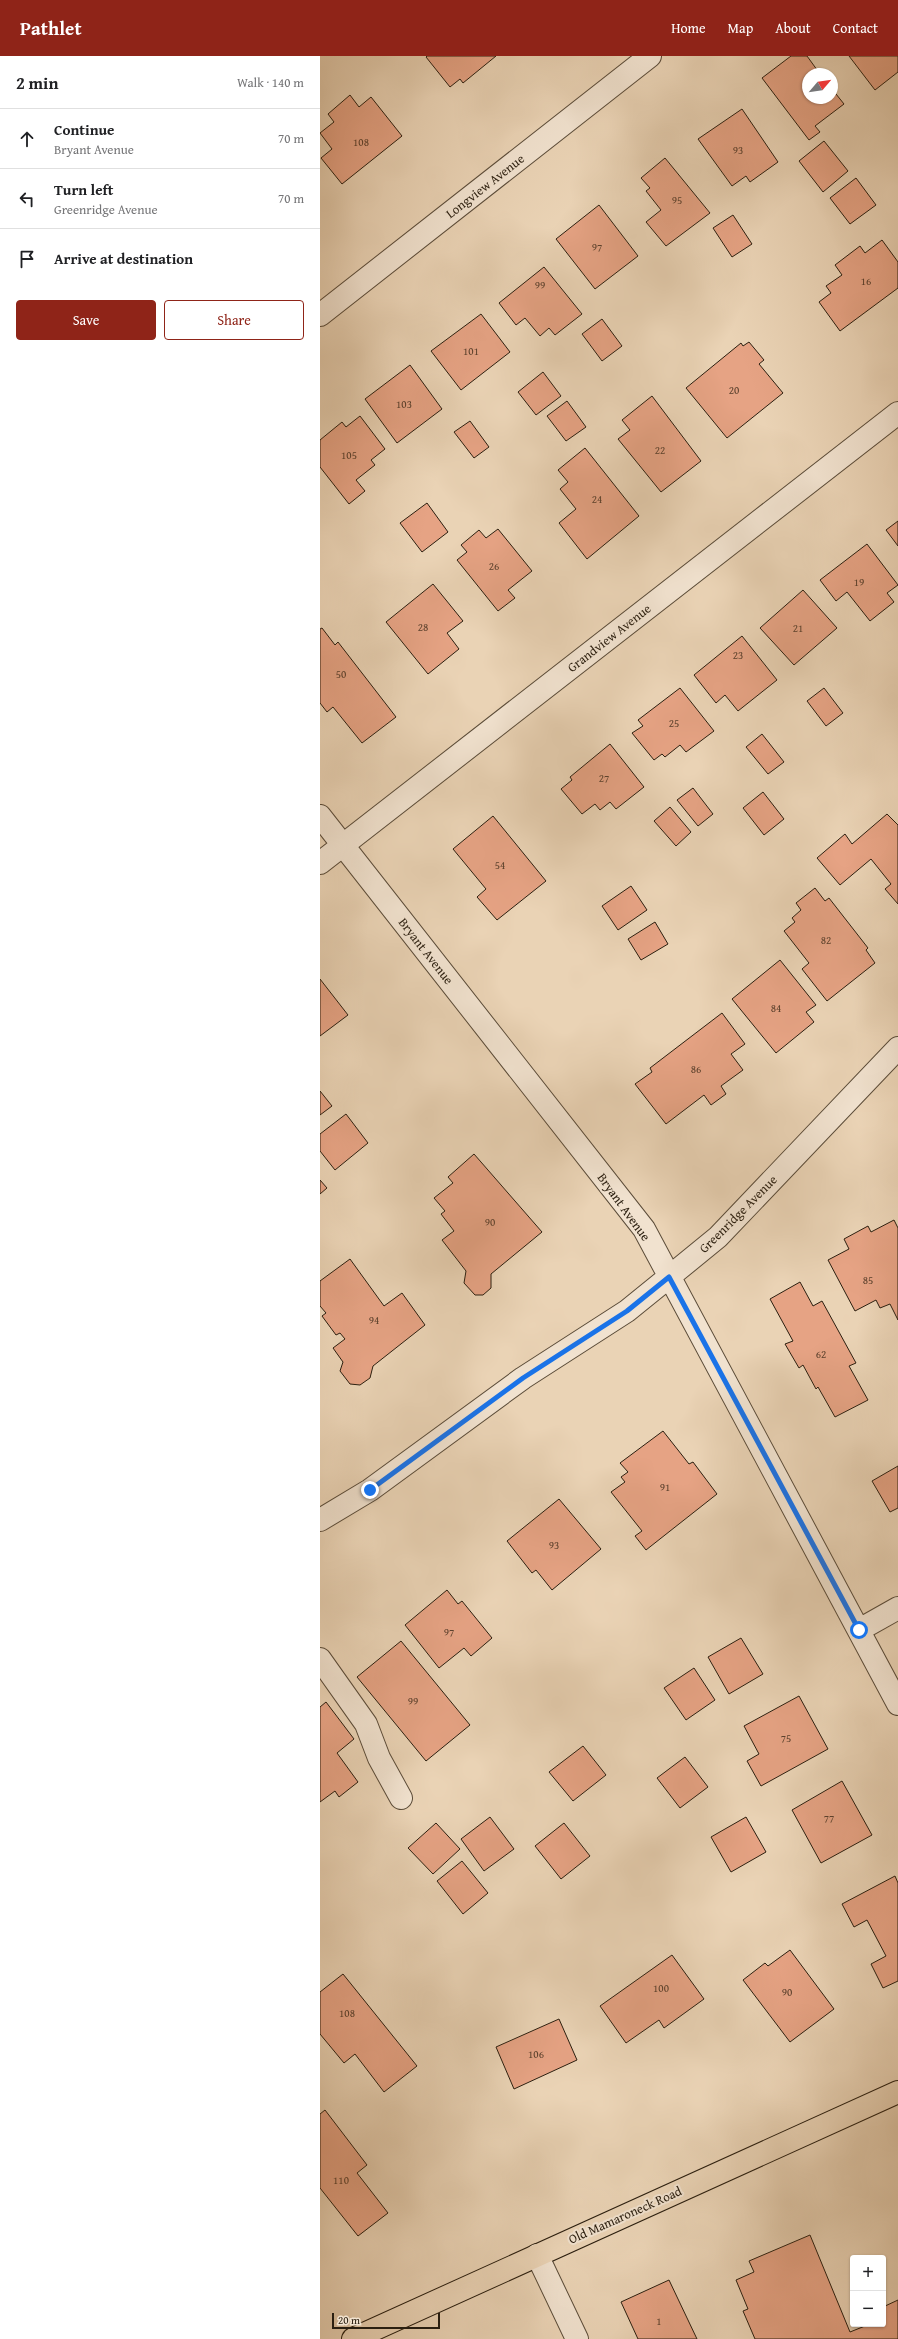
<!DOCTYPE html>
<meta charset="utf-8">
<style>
:root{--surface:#fff;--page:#f2f2f2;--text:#202124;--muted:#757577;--line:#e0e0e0;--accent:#8f2418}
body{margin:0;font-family:"Gentium Book Plus",serif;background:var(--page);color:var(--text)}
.controls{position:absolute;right:12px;bottom:12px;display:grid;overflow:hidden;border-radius:4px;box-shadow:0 1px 3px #0004}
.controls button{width:36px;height:36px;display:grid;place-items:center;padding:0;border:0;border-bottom:1px solid var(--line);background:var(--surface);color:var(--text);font:20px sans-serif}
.compass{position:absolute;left:482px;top:12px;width:36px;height:36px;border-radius:50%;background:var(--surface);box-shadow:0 1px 3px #0004;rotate:61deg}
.scale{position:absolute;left:12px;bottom:10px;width:108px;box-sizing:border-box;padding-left:4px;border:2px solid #2b1f10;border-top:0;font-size:11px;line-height:14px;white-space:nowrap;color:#2b1f10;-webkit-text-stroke:3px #f1e2cf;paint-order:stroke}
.stop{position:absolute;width:12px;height:12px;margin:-9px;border:3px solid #1a73e8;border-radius:50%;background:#fff}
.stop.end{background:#1a73e8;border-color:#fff;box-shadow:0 1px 4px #0008}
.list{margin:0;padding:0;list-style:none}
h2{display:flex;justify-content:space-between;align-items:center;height:52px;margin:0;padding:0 16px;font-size:17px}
h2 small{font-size:13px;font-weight:400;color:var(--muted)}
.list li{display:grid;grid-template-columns:26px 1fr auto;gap:12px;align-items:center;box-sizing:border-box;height:60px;padding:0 16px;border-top:1px solid var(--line)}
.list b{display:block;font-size:15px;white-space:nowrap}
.list p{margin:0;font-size:13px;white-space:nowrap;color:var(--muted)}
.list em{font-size:13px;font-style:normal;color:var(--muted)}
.actions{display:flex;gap:8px;padding:12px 16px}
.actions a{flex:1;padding:9px 0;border:1px solid var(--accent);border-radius:4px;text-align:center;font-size:14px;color:var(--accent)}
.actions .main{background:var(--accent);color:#fff}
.icon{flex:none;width:22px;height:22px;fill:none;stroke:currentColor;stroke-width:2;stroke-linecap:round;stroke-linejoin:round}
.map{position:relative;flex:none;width:578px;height:2283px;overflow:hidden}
header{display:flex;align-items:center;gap:24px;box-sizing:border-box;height:56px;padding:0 20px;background:var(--accent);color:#fff}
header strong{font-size:19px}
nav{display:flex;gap:22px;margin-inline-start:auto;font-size:14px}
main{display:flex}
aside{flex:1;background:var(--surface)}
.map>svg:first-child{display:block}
</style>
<header>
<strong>Pathlet</strong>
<nav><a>Home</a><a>Map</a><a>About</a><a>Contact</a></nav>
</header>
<main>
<aside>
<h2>2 min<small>Walk · 140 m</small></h2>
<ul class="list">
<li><svg class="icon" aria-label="ahead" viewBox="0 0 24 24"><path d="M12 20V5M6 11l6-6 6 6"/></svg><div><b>Continue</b><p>Bryant Avenue</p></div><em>70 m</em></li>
<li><svg class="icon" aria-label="left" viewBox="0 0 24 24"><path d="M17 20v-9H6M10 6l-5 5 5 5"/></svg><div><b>Turn left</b><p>Greenridge Avenue</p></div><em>70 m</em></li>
<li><svg class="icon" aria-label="arrive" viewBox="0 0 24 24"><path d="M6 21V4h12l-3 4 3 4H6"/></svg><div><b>Arrive at destination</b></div></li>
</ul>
<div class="actions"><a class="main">Save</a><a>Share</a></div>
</aside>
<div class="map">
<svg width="578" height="2283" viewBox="0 0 578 2283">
<rect width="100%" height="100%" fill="#ead3b5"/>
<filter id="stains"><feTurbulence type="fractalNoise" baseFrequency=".005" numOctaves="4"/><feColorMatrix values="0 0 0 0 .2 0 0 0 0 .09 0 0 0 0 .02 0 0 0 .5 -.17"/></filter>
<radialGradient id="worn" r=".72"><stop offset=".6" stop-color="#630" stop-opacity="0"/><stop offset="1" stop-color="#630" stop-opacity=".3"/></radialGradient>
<path fill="#e6a384" stroke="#2b1f10" d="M107,0H176L143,27L140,23L130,31L106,1Z
M471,0H487L500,18H488V42H512V33L524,48L495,70L500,76L489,84L442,22Z
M529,0H578V16L555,34Z
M30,39L39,51L51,41L82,80L22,128L1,102L12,93L0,77L14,66L8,58Z
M422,53L458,106L430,126L426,120L412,130L378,83Z
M504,85L528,115L503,136L479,105Z
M345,102L390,157L346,190L326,166L341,154L326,135L330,132L321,122Z
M536,122L556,149L530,168L510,142Z
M279,149L318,200L275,233L236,183Z
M413,159L432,188L412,201L393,172Z
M562,184L578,206V232L520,275L499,246L511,237L506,230L522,219L515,209L540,190L545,197Z
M224,211L262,258L235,279L229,272L220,280L205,262L196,269L179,247Z
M161,258L190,296L141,334L111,295Z
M282,263L302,290L282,305L262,278Z
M429,286L444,304L439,308L463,337L407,382L366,332L421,287L423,290Z
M90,309L122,353L77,387L45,343Z
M223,316L241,340L216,359L198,336Z
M332,340L381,405L341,436L298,383L310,374L302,364Z
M247,345L266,371L246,385L227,360Z
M40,360L65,393L51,404L55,409L36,424L45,435L29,448L0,411V384L22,366L26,371Z
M150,365L169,391L154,402L134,376Z
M265,392L319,460L267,503L239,467L256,453L240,433L248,426L238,414Z
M107,447L128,476L102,496L80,467Z
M578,465V490L566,474Z
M178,473L212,515L188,534L195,542L178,555L137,504L147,496L141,489L159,474L166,482Z
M547,488L578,529L567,537L574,546L550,565L527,536L516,545L500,524Z
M113,528L143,565L127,577L139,593L108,618L66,566Z
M483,534L517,572L474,609L440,572Z
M2,572L15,589L18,586L76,661L42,687L13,651L7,656L0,647V573Z
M422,580L457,624L418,655L405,639L396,647L374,619Z
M360,632L394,675L366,696L360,689L345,701L342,698L334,704L312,677L323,670L318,664Z
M504,632L523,657L506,670L487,645Z
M442,678L464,706L448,718L426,691Z
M290,688L324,731L296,753L290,746L280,754L275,748L262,758L241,733L252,724L250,721Z
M373,732L393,758L378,770L357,744Z
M443,736L464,763L444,779L423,752Z
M350,751L371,776L356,790L334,765Z
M567,758L578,769V848L565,833L571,828L551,803L520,829L497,802L525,778L532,788Z
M173,760L226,825L177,864L157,841L166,833L133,793Z
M311,830L327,854L298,874L282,850Z
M495,832L505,845L509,842L548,892L546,894L555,907L507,945L482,913L489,907L464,875L475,866L472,862L481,854L476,847Z
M335,866L348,888L321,904L308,883Z
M460,904L496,949L486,956L494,966L456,997L412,943Z
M0,923L28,959L0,980Z
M402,957L425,988L411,998L423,1014L401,1030L406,1038L391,1049L384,1039L346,1068L315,1028L332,1016L330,1012Z
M0,1035L12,1050L0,1059Z
M26,1058L48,1087L15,1114L0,1095V1078Z
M154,1098L222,1176L171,1218V1232L163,1239H155L144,1227L146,1215L122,1184L134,1175L121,1158L125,1155L114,1142L133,1127L128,1121Z
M0,1124L7,1132L0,1138Z
M574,1164L578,1172V1264L570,1248L560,1252L556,1244L535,1255L508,1204L529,1193L524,1183L548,1170L551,1176Z
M30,1203L64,1250L82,1237L105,1269L53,1310L50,1322L40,1329L30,1328L20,1315L23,1306L13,1292L25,1283L20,1277L16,1279L2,1260L6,1257L0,1250V1225Z
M480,1226L493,1250L502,1245L536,1307L529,1310L548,1344L515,1361L498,1331L496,1333L483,1309L479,1312L465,1288L473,1285L450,1243Z
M343,1375L369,1408L373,1406L397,1438L326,1494L315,1480L322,1475L291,1436L305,1426L301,1421L308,1416L300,1407Z
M578,1410V1452L570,1456L552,1425Z
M239,1443L281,1493L232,1534L216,1514L212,1517L187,1485Z
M127,1534L138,1548L142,1545L172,1582L151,1600L144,1592L119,1612L85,1569Z
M421,1582L443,1618L409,1638L388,1601Z
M81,1585L150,1669L106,1705L37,1621Z
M374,1612L395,1644L366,1664L344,1632Z
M479,1640L508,1693L441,1730L427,1705L439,1698L424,1670Z
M6,1646L34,1683L17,1697L38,1726L19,1741L15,1735L0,1746V1651Z
M263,1690L286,1719L253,1745L229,1716Z
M365,1701L388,1731L360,1752L337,1722Z
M522,1725L552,1779L501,1807L472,1754Z
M170,1761L194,1793L164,1815L141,1783Z
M426,1761L446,1796L411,1816L391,1781Z
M116,1767L140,1793L113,1818L88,1792Z
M244,1767L270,1800L241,1823L215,1790Z
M142,1805L168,1837L143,1858L117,1825Z
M575,1820L578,1827V1925L563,1932L551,1908L566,1900L547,1864L534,1871L522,1848Z
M470,1894L514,1953L470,1986L423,1924L445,1907L448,1910Z
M352,1899L384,1943L344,1972L339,1964L306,1987L280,1950Z
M23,1918L97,2010L64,2036L35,1998L24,2007L0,1978V1936Z
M239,1963L257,2004L194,2033L176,1991Z
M5,2054L47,2109L37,2117L68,2157L38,2180L0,2132V2058Z
M490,2179L530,2276L550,2268H563V2263L565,2262L563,2251L578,2244V2283H435L423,2255L428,2253L416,2224L434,2216L429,2205Z
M349,2224L377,2283H318L301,2246Z"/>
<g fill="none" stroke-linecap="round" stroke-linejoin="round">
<g stroke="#5b4c39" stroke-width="24">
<path id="minor" d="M0,259L330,0
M0,760L324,1173L578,1648
M0,807L578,357
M0,1464L50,1434L203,1322L307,1255L349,1221L398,1181L578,992
M539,1574L578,1552
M0,1603L46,1668L59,1702L81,1742
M217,2199L257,2283"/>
</g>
<g stroke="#2b1f10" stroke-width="24">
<path id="major" d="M33,2283L578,2036"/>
</g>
<use href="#minor" stroke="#f1e2cf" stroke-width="22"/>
<use href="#major" stroke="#ead3b5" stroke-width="22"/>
</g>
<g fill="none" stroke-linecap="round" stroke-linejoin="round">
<path stroke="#1a73e8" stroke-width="5" d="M50,1434L203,1322L307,1255L349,1221L539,1574"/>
</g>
<g text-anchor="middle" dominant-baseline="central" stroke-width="4" stroke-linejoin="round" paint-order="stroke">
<g font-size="11" fill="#5a402d">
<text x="41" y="86">108</text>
<text x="418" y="94">93</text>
<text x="357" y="144">95</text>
<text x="277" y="191">97</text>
<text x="546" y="225">16</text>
<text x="220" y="229">99</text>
<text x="151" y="295">101</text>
<text x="414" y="334">20</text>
<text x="84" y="348">103</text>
<text x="340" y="394">22</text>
<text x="29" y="399">105</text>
<text x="277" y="443">24</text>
<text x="174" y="510">26</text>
<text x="539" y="526">19</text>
<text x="103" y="571">28</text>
<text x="478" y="572">21</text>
<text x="418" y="599">23</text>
<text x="21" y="618">50</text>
<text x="354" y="667">25</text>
<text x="284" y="722">27</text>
<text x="180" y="809">54</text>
<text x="506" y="884">82</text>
<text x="456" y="952">84</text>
<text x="376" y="1013">86</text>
<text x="170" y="1166">90</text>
<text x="548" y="1224">85</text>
<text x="54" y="1264">94</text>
<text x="501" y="1298">62</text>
<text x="345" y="1431">91</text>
<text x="234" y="1489">93</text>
<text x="129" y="1576">97</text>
<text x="93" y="1645">99</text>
<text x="466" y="1682">75</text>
<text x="509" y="1762">77</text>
<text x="341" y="1932">100</text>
<text x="467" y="1936">90</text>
<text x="27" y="1957">108</text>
<text x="216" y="1998">106</text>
<text x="21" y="2124">110</text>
<text x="339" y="2265">1</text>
</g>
<g font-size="13" fill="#2b1f10" stroke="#f1e2cf">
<text transform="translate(165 130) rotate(-38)">Longview Avenue</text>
<text transform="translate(289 582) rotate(-38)">Grandview Avenue</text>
<text transform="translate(106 895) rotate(52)">Bryant Avenue</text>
<text transform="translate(304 1151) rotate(54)">Bryant Avenue</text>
<text transform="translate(418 1158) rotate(-45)">Greenridge Avenue</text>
<text transform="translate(305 2159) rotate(-24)">Old Mamaroneck Road</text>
</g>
</g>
<rect width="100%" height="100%" filter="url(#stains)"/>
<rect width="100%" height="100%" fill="url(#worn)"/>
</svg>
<div class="controls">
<button>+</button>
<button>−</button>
</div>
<svg class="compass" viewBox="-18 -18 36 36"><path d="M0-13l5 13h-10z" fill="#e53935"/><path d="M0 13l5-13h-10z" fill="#757577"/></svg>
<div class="scale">20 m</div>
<div class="stop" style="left:539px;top:1574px"></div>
<div class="stop end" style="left:50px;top:1434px"></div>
</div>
</main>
